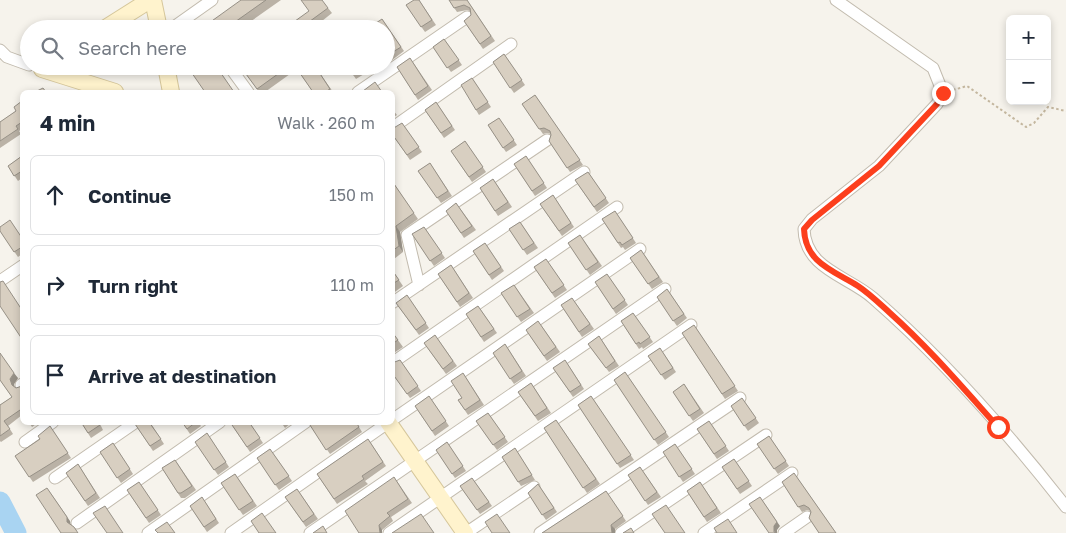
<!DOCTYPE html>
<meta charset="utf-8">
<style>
:root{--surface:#fff;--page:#f2f2f3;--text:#1f2937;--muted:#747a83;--line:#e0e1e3}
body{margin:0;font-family:"Golos Text",sans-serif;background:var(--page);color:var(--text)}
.controls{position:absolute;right:15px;top:15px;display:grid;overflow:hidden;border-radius:8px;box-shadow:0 2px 8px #0003}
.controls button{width:45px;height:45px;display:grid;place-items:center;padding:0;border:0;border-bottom:1px solid var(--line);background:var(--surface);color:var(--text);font:25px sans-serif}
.stop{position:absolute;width:15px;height:15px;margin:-11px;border:4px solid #fc3f1d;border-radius:50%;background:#fff}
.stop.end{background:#fc3f1d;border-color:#fff;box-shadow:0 1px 5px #0008}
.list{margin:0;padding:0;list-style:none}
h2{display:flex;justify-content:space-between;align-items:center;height:65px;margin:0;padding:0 20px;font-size:21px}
h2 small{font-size:16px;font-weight:400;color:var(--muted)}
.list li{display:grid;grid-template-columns:32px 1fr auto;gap:15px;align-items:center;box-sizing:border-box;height:80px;margin:0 10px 10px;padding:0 10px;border:1px solid var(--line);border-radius:8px}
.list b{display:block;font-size:19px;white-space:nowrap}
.list em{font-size:16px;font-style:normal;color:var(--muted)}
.icon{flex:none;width:28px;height:28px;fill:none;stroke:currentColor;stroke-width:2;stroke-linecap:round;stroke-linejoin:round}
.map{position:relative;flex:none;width:1066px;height:533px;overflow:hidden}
.search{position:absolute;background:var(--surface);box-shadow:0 2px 8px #0003;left:20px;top:20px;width:375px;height:55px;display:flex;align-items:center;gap:12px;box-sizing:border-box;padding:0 18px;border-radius:28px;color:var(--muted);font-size:19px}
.panel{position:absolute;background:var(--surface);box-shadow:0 2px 8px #0003;left:20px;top:90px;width:375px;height:335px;border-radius:8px}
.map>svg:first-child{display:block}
</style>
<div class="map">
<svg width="1066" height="533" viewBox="0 0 1066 533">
<rect width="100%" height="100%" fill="#f6f3ec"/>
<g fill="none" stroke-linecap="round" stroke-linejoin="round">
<path stroke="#a9d4f2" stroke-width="21" d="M0,502L16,533"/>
<g stroke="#c2bbae" stroke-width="13">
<path id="street" d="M836,0L933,68L943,93L937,104L879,166L812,219L804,229C805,269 848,276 873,298C943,359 1009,434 1066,507
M171,29L212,0
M0,50L7,57L29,65
M229,66L248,92
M358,92L467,17
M392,128L511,44
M0,281L22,266
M419,285L407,235L547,140
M392,303L584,172
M392,363L617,207
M21,385L22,384
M392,420L640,249
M25,442L53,422
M55,478L136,422
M77,523L220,422
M148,533L306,422
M231,533L389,422
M310,533L665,289
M389,533L691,325
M466,533L534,487
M540,533L740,398
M621,533L766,435
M704,533L792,473
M784,533L807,517"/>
</g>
<g stroke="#d6c79b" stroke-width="18">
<path id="secondary" d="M153,0L159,29
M104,29L150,0
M166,66L171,92
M42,69L115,92
M388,422L465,533"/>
</g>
<path stroke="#c4b79f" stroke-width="2" stroke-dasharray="2.5 2.5" stroke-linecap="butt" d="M953,90L967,86L1026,127L1034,123L1048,107L1066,111"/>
<use href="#street" stroke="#fff" stroke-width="11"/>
<use href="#secondary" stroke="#fff3cd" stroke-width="16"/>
</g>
<path fill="#bab2a6" d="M241,0H281L240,29H213Z
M419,0L436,25L425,32L406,5Z
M449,0H467L495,41L483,49L464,21L471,15L470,11L467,10L457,12Z
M328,8L332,13L312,29H284Z
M382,19L404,51L392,60L386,52Z
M444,39L462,65L451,72L433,47Z
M504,54L525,85L514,93L493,62Z
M410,58L432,90L418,100L397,67Z
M257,66H310L311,68L315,66L333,92H313L297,69L265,92H259L246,74Z
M347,66H366L369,71L356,79Z
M472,78L491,107L479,115L476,110Z
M535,95L583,165L570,172L549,141L551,134L547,133L543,134L522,104Z
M22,101V129L19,131L21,134L0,148V122L16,111Z
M436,102L455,130L444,138L425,110Z
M392,109L397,115L392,118Z
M499,118L517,145L506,152L488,125Z
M402,123L422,152L410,160L392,134Z
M465,141L486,172L472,182L451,151Z
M22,156V178L18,181L8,166Z
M526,156L547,188L535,196L514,164Z
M430,163L452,196L441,203L418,171Z
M588,172L609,203L597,212L575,180Z
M493,179L512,207L498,216L480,188Z
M392,181L418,219L400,232L403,252L394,259L392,257Z
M553,195L574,227L562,236L540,204Z
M456,203L476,230L464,238L446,211Z
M615,211L636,243L625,250L623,247L621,248L602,219Z
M520,222L538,248L527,255L509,229Z
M424,227L445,258L434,266L412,234Z
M0,231L22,237V254L18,257Z
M580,235L602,266L590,275L568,243Z
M485,243L504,271L492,280L473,251Z
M641,250L663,282L652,289L630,258Z
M546,259L567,290L555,298L534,267Z
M451,265L473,298L460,307L438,274Z
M392,270L403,286L392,294Z
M607,274L628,305L616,314L595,282Z
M514,285L534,313L521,322L501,293Z
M667,289L687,318L677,326L657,297Z
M407,295L429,328L419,335L396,303Z
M572,298L594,329L582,337L561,305Z
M478,306L497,333L484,342L466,314Z
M633,313L653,342L643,349L642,347L639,349L621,321Z
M538,321L560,352L547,361L526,330Z
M694,325L738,391L725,399L682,333Z
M392,332L403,347L392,354Z
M435,335L457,366L446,374L424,343Z
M599,336L619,366L609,372L588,344Z
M505,344L526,376L514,384L493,353Z
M660,348L676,372L665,380L648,356Z
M400,360L421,391L410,398L392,373Z
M565,360L584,389L573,397L553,368Z
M625,372L669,437L658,445L614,380Z
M463,373L484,405L468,415L458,400L462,398Z
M18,378L14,384V387L16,388L22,386V415L8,426L13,434L1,442L0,441V405L12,397L0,380Z
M531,383L551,413L538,421L518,392Z
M684,384L704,413L693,421L673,392Z
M429,396L449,426L435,436L415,406Z
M591,396L634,460L620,468L578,405Z
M742,398L759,423L748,431L731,406Z
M488,413L508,442L497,450L476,421Z
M556,420L600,484L587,493L544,428Z
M709,421L729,451L717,459L697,429Z
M29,422H39L32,427Z
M81,422H99L103,430L91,438Z
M150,422L164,444L153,451L135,424Z
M182,422H198L201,426L190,434Z
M230,422H249L263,443L250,452Z
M281,422H292L285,428Z
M308,422H356L362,432L330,454Z
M50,426L71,458L33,482L15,456L40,439Z
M207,433L229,467L218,475L195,442Z
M769,436L789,466L778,474L757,444Z
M368,439L386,466L365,481L368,484L337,504L317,474Z
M447,442L466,471L455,478L436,450Z
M113,443L133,474L121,483L100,452Z
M675,444L695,474L683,482L663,452Z
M515,448L535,480L521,486L502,457Z
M270,449L292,481L279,490L257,458Z
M734,459L752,486L740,494L722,467Z
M175,460L196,490L185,498H181L162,468Z
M78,464L100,498L88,506L66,473Z
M640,467L661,497L648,505L628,475Z
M794,473L836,533H819L809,518L811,511L807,510L802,512L782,482Z
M235,474L257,506L243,515L221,483Z
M394,477L412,503L391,517L393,521L382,530L359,533Z
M472,478L492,506L480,514L460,486Z
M139,482L161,515L149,523L127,490Z
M700,482L721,513L707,522L687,491Z
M538,484L557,512L546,520L528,493Z
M297,489L318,519L306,527L285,497Z
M606,491L626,521L615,529L542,533Z
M202,497L219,523L207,532L190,506Z"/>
<path fill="#979187" d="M396,226L400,232L403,252L399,246Z
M14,373L18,378L14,384L15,390L12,385L10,379Z
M47,488L70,521L71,527L67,522Z
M760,497L780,526L777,530V533H775Z
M379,525L382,530V533H380Z
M611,525L615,529V533H612Z"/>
<path fill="#d8cfc1" stroke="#979187" d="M241,0H266L225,29H213L209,23Z
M301,0H322L328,8L302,27L303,29H284L309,11Z
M414,0H419L432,20L421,27L406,5Z
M449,0H467L491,36L480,44L464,21L471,15L470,8L464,5L454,8Z
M382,19L401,47L388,55L386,52V29H370V27Z
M444,39L459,60L447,68L433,47Z
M504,54L522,80L510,88L493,62Z
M410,58L428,86L415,95L397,67Z
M187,66H216L234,92H205Z
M257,66H289L257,89L246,74Z
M295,66H310L311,68L315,66L330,89L325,92H313Z
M347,66H366L353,75Z
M472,78L488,102L476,110L461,85Z
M375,82L382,92H364L363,91Z
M43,88L46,92H35Z
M535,95L580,160L567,168L549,141L551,135L550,131L544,128L539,129L522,104Z
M22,101V122L16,126L18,129L0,141V122L16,111L14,107Z
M436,102L452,126L441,133L425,110Z
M499,118L514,140L503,148L488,125Z
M402,123L419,147L407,155L392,134V129Z
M465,141L483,167L469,177L451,151Z
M22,156V171L14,176L8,166Z
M526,156L544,183L532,191L514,164Z
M430,163L448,191L437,198L418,171Z
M588,172L606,198L594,207L575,180Z
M493,179L508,202L495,211L480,188Z
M392,181L414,213L396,226L399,246L392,251Z
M553,195L571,223L559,231L540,204Z
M456,203L472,226L461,233L446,211Z
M615,211L633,238L622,245L620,242L618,243L602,219Z
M10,220L22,238V247L14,252L0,231V227Z
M520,222L534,243L523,250L509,229Z
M424,227L442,253L430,261L412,234Z
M580,235L598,262L586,270L568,243Z
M485,243L501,267L489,275L473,251Z
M641,250L659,277L648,284L630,258Z
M546,259L564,285L552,293L534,267Z
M451,265L469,293L457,302L438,274Z
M392,270L399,280L392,284Z
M607,274L625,300L613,309L595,282Z
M3,281L22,310V339L0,306V282Z
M514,285L530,309L517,317L501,293Z
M667,289L684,314L673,321L657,297Z
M407,295L426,323L416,330L396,303Z
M572,298L590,324L579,332L561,305Z
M478,306L494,329L481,337L466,314Z
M633,313L650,337L640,344L639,342L636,344L621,321Z
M538,321L556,347L544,356L526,330Z
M694,325L735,386L722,394L682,333Z
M392,332L398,340L392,344Z
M435,335L453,361L443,369L424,343Z
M599,336L615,361L606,368L588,344Z
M505,344L522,371L510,379L493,353Z
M660,348L673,368L661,375L648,356Z
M0,353L14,373L10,379L12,385L16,388L22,386V413L20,410L4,421L10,429L0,436V405L12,397L0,380Z
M400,360L418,386L407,394L392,373V363Z
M565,360L581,385L570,392L553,368Z
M625,372L666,432L654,440L614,380Z
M463,373L480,400L465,410L458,400L462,398L451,381Z
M531,383L547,408L535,416L518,392Z
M684,384L700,409L689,416L673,392Z
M429,396L446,421L432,431L415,406Z
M591,396L631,455L617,464L578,405Z
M742,398L756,418L744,426L731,406Z
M488,413L505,437L493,445L476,421Z
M556,420L596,479L583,488L544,428Z
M709,421L726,446L714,454L697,429Z
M81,422H98L100,425L88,433Z
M138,422H149L161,439L150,446L135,424Z
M182,422H196L187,429Z
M230,422H249L260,438L247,447Z
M308,422H356L359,427L326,450Z
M50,426L68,453L29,477L15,456L40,439L38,436Z
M207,433L226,462L214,470L195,442Z
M769,436L786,461L774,469L757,444Z
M368,439L383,462L362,476L364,479L334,499L317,474Z
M447,442L463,466L452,474L436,450Z
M113,443L130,469L117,478L100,452Z
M675,444L692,469L679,477L663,452Z
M515,448L532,475L518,482L502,457Z
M270,449L289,476L275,485L257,458Z
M734,459L749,481L737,489L722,467Z
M175,460L192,486L181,493H178L162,468Z
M78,464L96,493L85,501L66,473Z
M640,467L657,492L645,501L628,475Z
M794,473L836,533H819L809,518L811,512L809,508L804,505L798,507L782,482Z
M235,474L253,501L239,510L221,483Z
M394,477L408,499L387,513L390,516L379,525L380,533H381H359L345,511Z
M472,478L489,502L477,510L460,486Z
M139,482L158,510L146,518L127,490Z
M700,482L717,508L704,517L687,491Z
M538,484L554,508L542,515L528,493Z
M47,488L67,517V522L74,527L78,533H61L36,495Z
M297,489L314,514L303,522L285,497Z
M606,491L623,516L611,525L612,533H542Z
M202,497L216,519L204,527L190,506Z
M760,497L777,522L774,526V532L776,533H769L749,504Z
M666,505L685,533H665L652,514Z
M105,506L123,533H107L93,513Z
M262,513L276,533H259L251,521Z
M421,514L434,533H392Z
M497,514L510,533H492L485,522Z
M728,519L737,533H717L714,528Z
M167,522L175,533H158L155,530Z
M323,526L327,533H313Z
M631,528L634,533H623Z"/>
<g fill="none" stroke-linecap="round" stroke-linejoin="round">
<path stroke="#fc3f1d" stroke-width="6" d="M943,93L937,104L879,166L812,220L804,229C805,263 834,271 858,286C870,294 880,304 890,313C929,348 963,388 998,427"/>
</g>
</svg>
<div class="controls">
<button>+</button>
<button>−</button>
</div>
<div class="stop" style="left:998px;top:427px"></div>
<div class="stop end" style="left:943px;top:93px"></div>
<div class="search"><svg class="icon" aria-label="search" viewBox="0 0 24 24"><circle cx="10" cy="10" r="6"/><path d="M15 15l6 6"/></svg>Search here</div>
<section class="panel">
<h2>4 min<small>Walk · 260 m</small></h2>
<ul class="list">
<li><svg class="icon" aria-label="ahead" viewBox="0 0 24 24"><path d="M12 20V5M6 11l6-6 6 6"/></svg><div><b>Continue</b></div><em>150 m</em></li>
<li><svg class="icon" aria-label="right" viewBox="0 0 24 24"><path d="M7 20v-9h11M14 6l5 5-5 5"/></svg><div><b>Turn right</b></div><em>110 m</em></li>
<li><svg class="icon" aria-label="arrive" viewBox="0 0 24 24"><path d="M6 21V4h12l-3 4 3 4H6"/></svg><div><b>Arrive at destination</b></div></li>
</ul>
</section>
</div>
